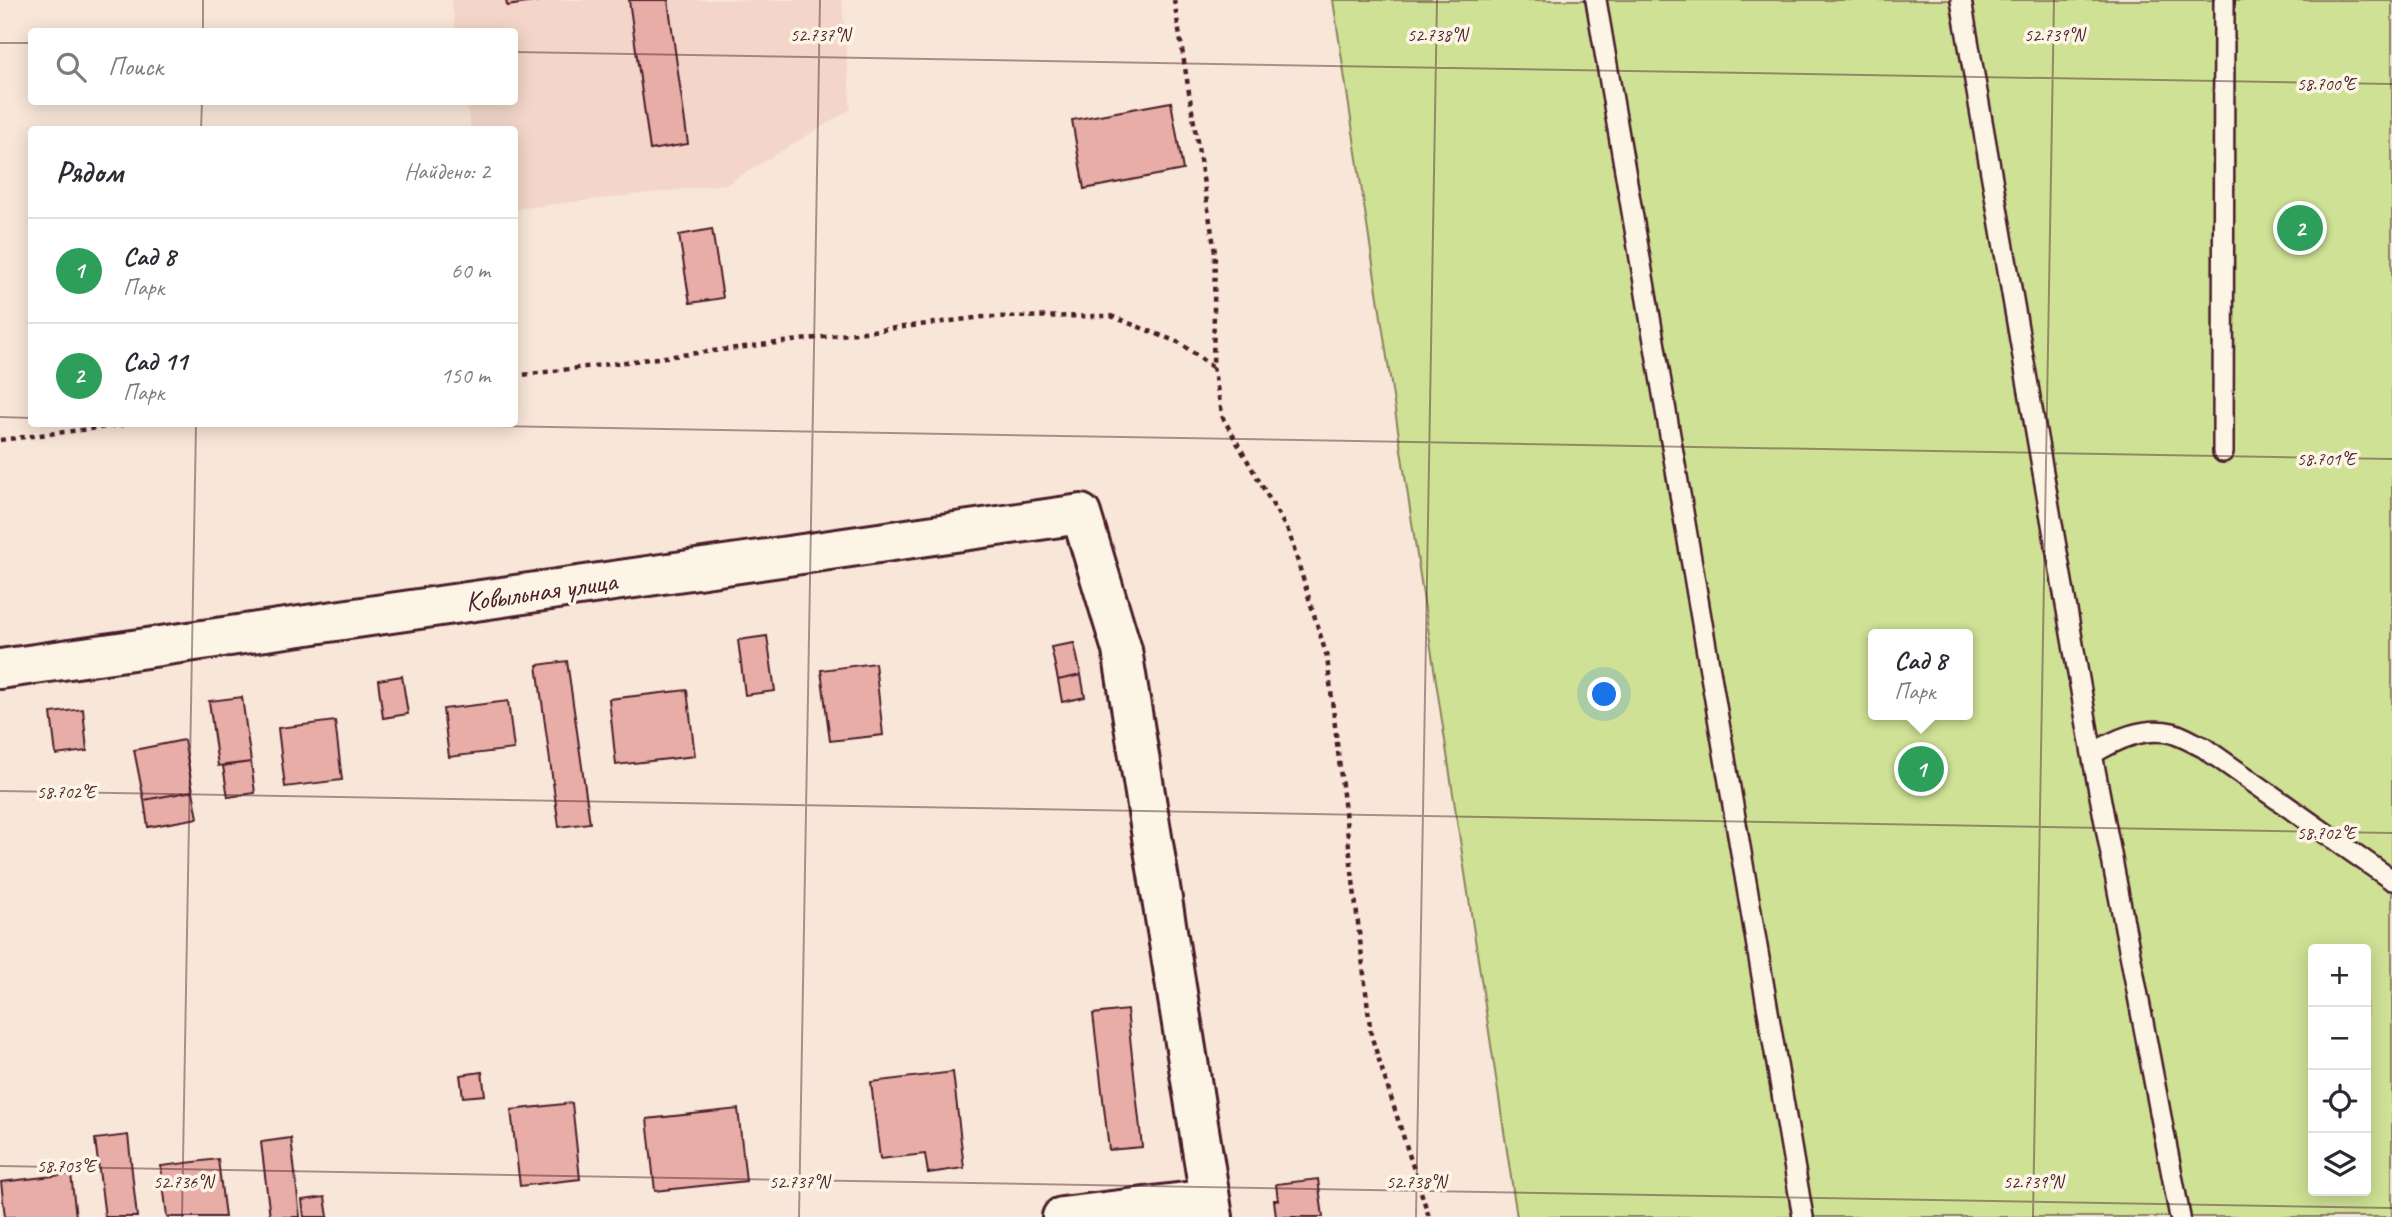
<!DOCTYPE html>
<html lang="ru">
<meta charset="utf-8">
<style>
:root{--surface:#fff;--page:#f2f2f3;--text:#2b2b33;--muted:#7c7c81;--line:#e1e1e2;--accent:#c8321e}
body{margin:0;font-family:Caveat,sans-serif;background:var(--page);color:var(--text)}
.controls{position:absolute;right:21px;bottom:21px;display:grid;overflow:hidden;border-radius:7px;box-shadow:0 4px 18px #0003}
.controls button{width:63px;height:63px;display:grid;place-items:center;padding:0;border:0;border-bottom:2px solid var(--line);background:var(--surface);color:var(--text);font:35px sans-serif}
.you{position:absolute;left:1605px;top:695px;width:24px;height:24px;margin:-18px;border:5px solid #fff;border-radius:50%;background:#1a73e8;box-shadow:0 0 0 10px #1a73e833}
.badge{display:grid;place-items:center;width:46px;height:46px;border-radius:50%;background:var(--accent);color:#fff;font-size:23px;font-weight:700}
.pin{position:absolute;translate:-50% -50%;border:4px solid #fff;box-shadow:0 2px 7px #0006}
.popup{position:absolute;left:1868px;top:629px;width:105px;height:91px;box-sizing:border-box;display:grid;place-content:center;border-radius:7px;background:var(--surface);filter:drop-shadow(0 2px 5px #0005);font-size:23px;white-space:nowrap;color:var(--muted)}
.popup b{font-size:26px;color:var(--text)}
.popup::after{content:'';position:absolute;left:50%;top:100%;margin-left:-14px;border:14px solid transparent;border-top-color:var(--surface)}
.list{margin:0;padding:0;list-style:none}
h2{display:flex;justify-content:space-between;align-items:center;height:91px;margin:0;padding:0 28px;font-size:30px}
h2 small{font-size:23px;font-weight:400;color:var(--muted)}
.list li{display:grid;grid-template-columns:46px 1fr auto;gap:21px;align-items:center;box-sizing:border-box;height:105px;padding:0 28px;border-top:2px solid var(--line)}
.list b{display:block;font-size:26px;white-space:nowrap}
.list p{margin:0;font-size:23px;white-space:nowrap;color:var(--muted)}
.list em{font-size:23px;font-style:normal;color:var(--muted)}
.icon{flex:none;width:38px;height:38px;fill:none;stroke:currentColor;stroke-width:2;stroke-linecap:round;stroke-linejoin:round}
.map{position:relative;flex:none;width:2392px;height:1217px;overflow:hidden}
.search{position:absolute;background:var(--surface);box-shadow:0 4px 18px #0003;left:28px;top:28px;width:490px;height:77px;display:flex;align-items:center;gap:18px;box-sizing:border-box;padding:0 24px;border-radius:7px;color:var(--muted);font-size:26px}
.panel{position:absolute;background:var(--surface);box-shadow:0 4px 18px #0003;left:28px;top:126px;width:490px;height:301px;border-radius:7px}
.map>svg:first-child{display:block}
</style>
<div class="map">
<svg width="2392" height="1217" viewBox="0 0 2392 1217">
<rect width="100%" height="100%" fill="#f8e7d8"/>
<filter id="ink" filterUnits="userSpaceOnUse"><feTurbulence type="fractalNoise" baseFrequency=".0143" numOctaves="2"/><feDisplacementMap in="SourceGraphic" scale="14" xChannelSelector="R" yChannelSelector="G"/><feConvolveMatrix kernelMatrix="1 2 1 2 8 2 1 2 1" color-interpolation-filters="sRGB"/></filter>
<g filter="url(#ink)">
<path fill="#f3d6c9" d="M451,0H842L851,109L727,184L515,209L514,130L471,129L466,102H514V32L456,31Z"/>
<path fill="#cee195" stroke="#8c8060" stroke-width="2" fill-rule="evenodd" d="M1333,0H2392V1217H1517ZM1874,634H1968V715H1874ZM2313,949H2366V1191H2313Z"/>
<path fill="#e8ada6" stroke="#4a1f2b" stroke-width="2" d="M506,0H546L507,6Z
M629,0H668L688,144L650,150Z
M1171,102L1183,170L1084,189L1072,120Z
M712,229L723,298L690,303L679,235Z
M767,636L775,691L745,695L738,640Z
M1074,643L1081,675L1058,680L1051,647Z
M567,661L590,823L559,827L537,665Z
M875,663L883,735L830,741L821,670Z
M1081,675L1085,697L1062,702L1058,680Z
M402,676L408,714L383,718L378,680Z
M687,690L695,756L616,765L609,699Z
M242,697L251,762L218,766L209,701Z
M508,701L514,749L449,757L443,709Z
M83,709L87,751L56,755L51,713Z
M335,721L342,780L285,787L278,728Z
M184,740L193,791L144,800L134,750Z
M251,762L255,793L228,797L223,766Z
M193,791L198,818L148,827L144,800Z
M1127,1010L1142,1147L1109,1150L1093,1014Z
M482,1072L485,1095L463,1097L460,1075Z
M953,1072L964,1168L928,1173L925,1154L880,1159L871,1082Z
M572,1103L580,1179L520,1186L511,1110Z
M738,1109L746,1181L655,1191L647,1119Z
M128,1135L137,1217H105L95,1139Z
M291,1138L300,1217H270L261,1142Z
M218,1159L225,1217H167L161,1166Z
M71,1174L76,1217H5L1,1182Z
M1318,1179L1323,1217H1276L1274,1200H1278L1276,1184Z
M325,1197L328,1217H304L302,1200Z"/>
<g fill="none" stroke-linecap="round" stroke-linejoin="round">
<g stroke="#4a1f2b" stroke-width="24">
<path id="lane" d="M1596,0L1803,1217
M1961,0L2092,754L2180,1217
M2223,452L2224,0
M2092,754C2115,740 2144,726 2172,733C2183,736 2194,743 2203,747L2392,880"/>
</g>
<g stroke="#4a1f2b" stroke-width="44">
<path id="street" d="M0,669L1081,514L1122,650L1213,1217
M1062,1217L1210,1199"/>
</g>
<path stroke="#4a1f2b" stroke-width="4.5" stroke-dasharray="5 5" stroke-linecap="butt" d="M1174,0L1215,252L1213,367L1223,418L1289,533L1327,657L1371,1035L1429,1217
M514,376L983,317L1111,316L1180,343L1212,367
M0,440L129,424"/>
<use href="#lane" stroke="#fcf5e5" stroke-width="19"/>
<use href="#street" stroke="#fcf5e5" stroke-width="38"/>
</g>
</g>
<path fill="none" stroke="#4a1f2b" stroke-width="2" stroke-opacity="0.45" d="M203,32V0M0,43H32M514,52L2392,84M201,130L202,102M0,417L32,418M374,424L2392,459M0,791L2392,833M0,1166L2392,1208M182,1217L196,424M799,1217L820,0M1416,1217L1437,0M2033,1217L2054,0"/>
<g text-anchor="middle" dominant-baseline="central" stroke-width="7" stroke-linejoin="round" paint-order="stroke">
<g font-size="28" fill="#4a1f2b" stroke="#fcf5e5">
<text transform="translate(541 591) rotate(-8)">Ковыльная улица</text>
</g>
</g>
<g font-size="18" text-anchor="middle" fill="#4a1f2b" stroke="#fcf5e5" stroke-width="7" stroke-linejoin="round" paint-order="stroke">
<text x="820" y="41">52.737°N</text>
<text x="1437" y="41">52.738°N</text>
<text x="2054" y="41">52.739°N</text>
<text x="2326" y="90">58.700°E</text>
<text x="2326" y="465">58.701°E</text>
<text x="66" y="798">58.702°E</text>
<text x="2326" y="839">58.702°E</text>
<text x="66" y="1172">58.703°E</text>
<text x="183" y="1188">52.736°N</text>
<text x="799" y="1188">52.737°N</text>
<text x="1416" y="1188">52.738°N</text>
<text x="2033" y="1188">52.739°N</text>
</g>
</svg>
<div class="controls">
<button>+</button>
<button>−</button>
<button><svg class="icon" aria-label="locate" viewBox="0 0 24 24"><circle cx="12" cy="12" r="6"/><path d="M12 2v4M12 18v4M2 12h4M18 12h4"/></svg></button>
<button><svg class="icon" aria-label="layers" viewBox="0 0 24 24"><path d="M12 4l9 5-9 5-9-5zM3 14l9 5 9-5"/></svg></button>
</div>
<div class="you"></div>
<div class="pin badge" style="left:1921px;top:769px;background:#2e9e5b">1</div>
<div class="popup"><b>Сад 8</b>Парк</div>
<div class="pin badge" style="left:2300px;top:228px;background:#2e9e5b">2</div>
<div class="search"><svg class="icon" aria-label="search" viewBox="0 0 24 24"><circle cx="10" cy="10" r="6"/><path d="M15 15l6 6"/></svg>Поиск</div>
<section class="panel">
<h2>Рядом<small>Найдено: 2</small></h2>
<ul class="list">
<li><span class="badge" style="background:#2e9e5b">1</span><div><b>Сад 8</b><p>Парк</p></div><em>60 m</em></li>
<li><span class="badge" style="background:#2e9e5b">2</span><div><b>Сад 11</b><p>Парк</p></div><em>150 m</em></li>
</ul>
</section>
</div>
